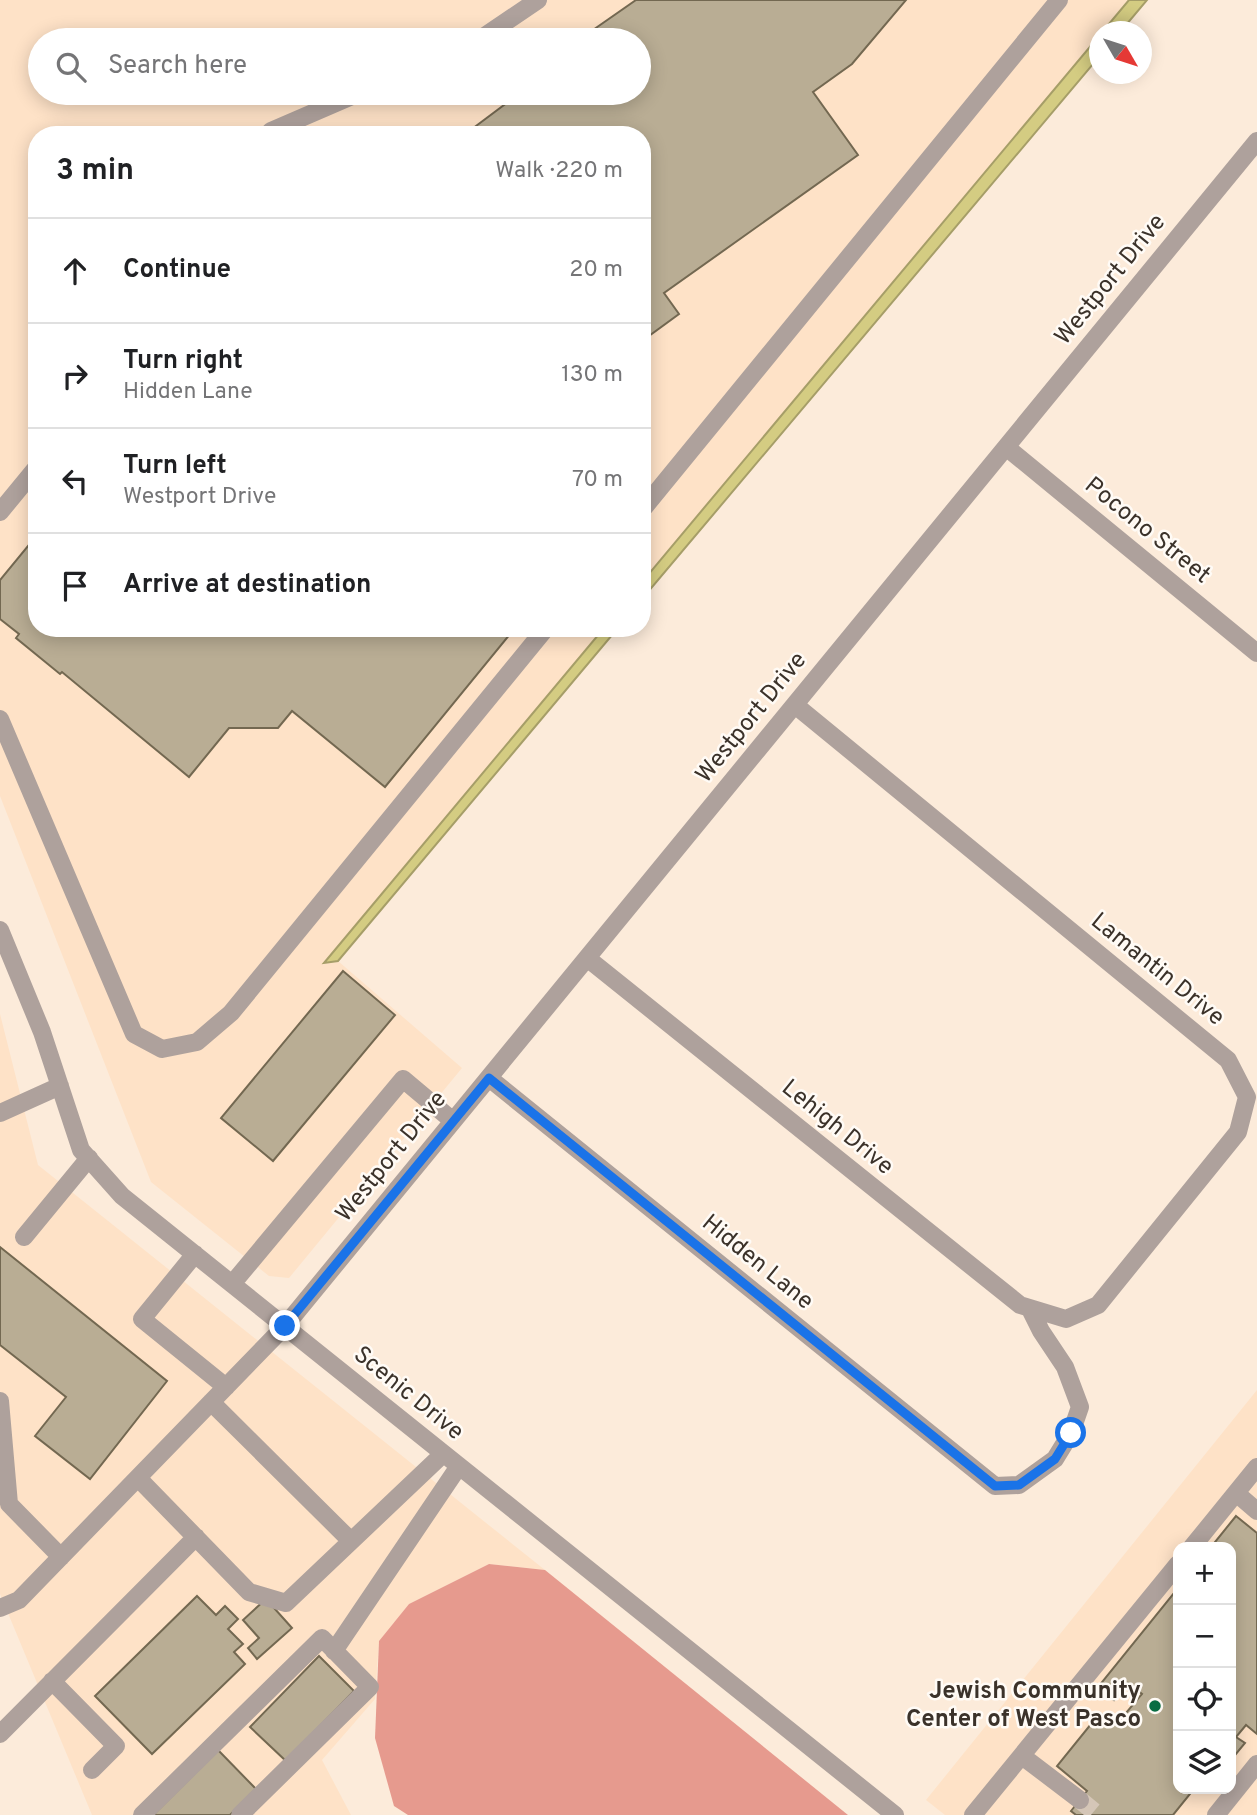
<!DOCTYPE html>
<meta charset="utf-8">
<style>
:root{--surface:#fff;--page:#f2f2f2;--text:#202124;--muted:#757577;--line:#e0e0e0}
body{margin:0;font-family:Overpass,sans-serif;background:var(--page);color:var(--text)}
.controls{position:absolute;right:21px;bottom:21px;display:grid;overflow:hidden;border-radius:14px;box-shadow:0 4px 18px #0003}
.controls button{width:63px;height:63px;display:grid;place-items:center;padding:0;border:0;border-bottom:2px solid var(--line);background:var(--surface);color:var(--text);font:35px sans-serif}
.compass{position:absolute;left:1089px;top:21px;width:63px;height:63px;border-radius:50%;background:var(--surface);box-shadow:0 4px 18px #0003;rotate:129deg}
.stop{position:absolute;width:21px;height:21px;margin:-16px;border:5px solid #1a73e8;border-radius:50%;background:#fff}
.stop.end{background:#1a73e8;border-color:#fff;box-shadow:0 2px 7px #0008}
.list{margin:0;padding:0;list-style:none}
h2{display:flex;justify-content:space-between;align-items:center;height:91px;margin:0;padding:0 28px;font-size:30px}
h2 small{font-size:23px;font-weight:400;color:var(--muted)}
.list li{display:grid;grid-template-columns:46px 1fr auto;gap:21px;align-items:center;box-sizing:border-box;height:105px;padding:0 28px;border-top:2px solid var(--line)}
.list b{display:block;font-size:26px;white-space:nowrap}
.list p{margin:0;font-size:23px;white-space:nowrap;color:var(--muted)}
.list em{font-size:23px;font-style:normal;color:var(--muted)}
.icon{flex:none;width:38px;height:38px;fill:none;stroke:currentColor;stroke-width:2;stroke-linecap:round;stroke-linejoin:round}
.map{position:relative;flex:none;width:1257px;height:1815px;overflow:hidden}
.search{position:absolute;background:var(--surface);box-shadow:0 4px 18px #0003;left:28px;top:28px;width:623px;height:77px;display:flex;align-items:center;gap:18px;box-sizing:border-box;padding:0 24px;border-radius:38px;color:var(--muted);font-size:26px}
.panel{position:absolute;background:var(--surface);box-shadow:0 4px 18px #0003;left:28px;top:126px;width:623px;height:511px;border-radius:28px}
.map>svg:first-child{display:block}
</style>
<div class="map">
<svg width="1257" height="1815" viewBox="0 0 1257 1815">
<rect width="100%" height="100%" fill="#fcebda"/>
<path fill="#fee2c7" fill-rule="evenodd" d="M0,0H1129L1103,31L1100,32L1099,36L642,582V135H37V628H604L325,962L338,961L462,1068L289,1278L269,1276L151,1182L0,796ZM40,40H639V93H40Z
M0,1014L38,1165L545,1570L489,1564L409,1604L379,1641L375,1699L322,1760L351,1815H92L0,1594Z
M1257,1390V1815H945L926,1800ZM1178,1547H1231V1789H1178Z"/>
<path fill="#e69a8e" d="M489,1564L545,1570L848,1815H408L394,1806L375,1738L379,1641L409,1604Z"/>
<path fill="#d4cc82" stroke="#a69e68" stroke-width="2" d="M1129,0H1147L1121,31H1103Z
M1099,36V57L642,599V582Z
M604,628H618L338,961L324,963Z"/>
<path fill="#b9ad94" stroke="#736851" stroke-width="2" d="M636,0H906L852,64L813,92L858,155L664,293L679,314L642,341V135H464L520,93H639V40H539L541,32L580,39Z
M37,535V628H515L385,787L292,711L278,728H229L189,777L62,672L60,674L16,638L19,634L0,619V580Z
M343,971L395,1015L273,1161L221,1118Z
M0,1247L167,1381L90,1479L35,1436L66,1397L0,1345Z
M1236,1516L1257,1533V1734L1246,1725L1236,1737L1245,1743L1231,1760V1547H1211Z
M1178,1588V1789H1194L1173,1815H1076L1071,1811L1087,1791L1057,1766L1100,1713L1116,1725L1142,1694L1128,1683L1114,1700L1098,1687Z
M197,1596L216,1615L225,1606L238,1619L228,1629L243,1644L234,1652L245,1664L152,1754L95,1696Z
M266,1599L292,1628L257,1659L248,1648L259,1638L243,1620Z
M319,1656L354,1691L286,1761L250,1727Z
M218,1750L256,1789L230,1815H153Z"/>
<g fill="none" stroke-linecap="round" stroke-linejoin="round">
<path stroke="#d5c6b7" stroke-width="18" stroke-dasharray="18 9" stroke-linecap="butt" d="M1080,1800L1098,1815"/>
<path stroke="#aea19c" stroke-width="18" d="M479,40L538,0
M268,135L271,131L359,93
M1006,447L1257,653
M642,510L1059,0
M0,512L37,467
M0,719L134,1034L162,1049L197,1042L231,1013L546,628
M0,930L42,1032L81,1150L122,1196L895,1815
M587,958L1020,1305L1066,1319L1098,1305L1238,1132L1247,1097L1228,1060L795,705
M489,1078L995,1486L1019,1485L1055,1459L1071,1433L1080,1407L1065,1367L1041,1331L1030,1309
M0,1113L60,1086
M24,1237L89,1158
M195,1254L142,1319L226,1387
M232,1284L403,1079L453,1121
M0,1401L9,1504L61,1557
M211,1402L351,1541
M138,1478L249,1592L286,1603L443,1454
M1236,1493L1257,1511
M1192,1547L1257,1467
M0,1608L19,1600L285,1326L1257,141
M334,1651L459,1466
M52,1681L116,1746L92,1770
M0,1734L196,1537
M1022,1756L1080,1800
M142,1815L322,1638L370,1687L240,1815
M973,1815L1178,1564
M1216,1815L1257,1764"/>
</g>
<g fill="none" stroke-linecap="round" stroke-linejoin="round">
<path stroke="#1a73e8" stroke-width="9" d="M285,1326L489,1078L995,1486L1019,1485L1055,1459L1071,1433"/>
</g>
<circle fill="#086d43" stroke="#fffbf6" stroke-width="2.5" cx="1155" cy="1706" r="7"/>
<g text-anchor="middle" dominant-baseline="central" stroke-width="5" stroke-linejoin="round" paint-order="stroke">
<g font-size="24" fill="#3b322a" stroke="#fffbf6">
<text transform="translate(1111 280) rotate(-51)">Westport Drive</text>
<text transform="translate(1147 531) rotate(39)">Pocono Street</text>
<text transform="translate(752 718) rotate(-51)">Westport Drive</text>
<text transform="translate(1157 970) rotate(39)">Lamantin Drive</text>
<text transform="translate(837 1128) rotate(39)">Lehigh Drive</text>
<text transform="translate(392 1157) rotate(-51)">Westport Drive</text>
<text transform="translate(757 1263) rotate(39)">Hidden Lane</text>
<text transform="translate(408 1394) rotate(39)">Scenic Drive</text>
</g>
<g font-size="24" font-weight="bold" fill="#3b322a" stroke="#fffbf6" text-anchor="end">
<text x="1141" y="1692">Jewish Community<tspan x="1141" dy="28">Center of West Pasco</tspan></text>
</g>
</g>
</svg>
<div class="controls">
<button>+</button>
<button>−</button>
<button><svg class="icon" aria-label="locate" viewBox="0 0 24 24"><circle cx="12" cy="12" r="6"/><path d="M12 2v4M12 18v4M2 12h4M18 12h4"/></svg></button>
<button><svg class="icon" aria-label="layers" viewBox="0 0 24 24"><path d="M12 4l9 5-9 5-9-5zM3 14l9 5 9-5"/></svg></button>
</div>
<svg class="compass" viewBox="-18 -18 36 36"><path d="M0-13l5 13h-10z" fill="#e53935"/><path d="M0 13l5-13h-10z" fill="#757577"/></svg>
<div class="stop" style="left:1071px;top:1433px"></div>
<div class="stop end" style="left:285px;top:1326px"></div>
<div class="search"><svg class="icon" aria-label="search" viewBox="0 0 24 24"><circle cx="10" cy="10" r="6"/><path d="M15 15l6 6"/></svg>Search here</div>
<section class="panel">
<h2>3 min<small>Walk · 220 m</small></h2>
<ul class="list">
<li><svg class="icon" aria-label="ahead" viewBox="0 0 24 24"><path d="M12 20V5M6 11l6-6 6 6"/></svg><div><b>Continue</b></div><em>20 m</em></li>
<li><svg class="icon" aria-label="right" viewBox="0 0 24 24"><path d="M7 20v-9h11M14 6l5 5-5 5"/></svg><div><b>Turn right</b><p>Hidden Lane</p></div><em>130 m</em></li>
<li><svg class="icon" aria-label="left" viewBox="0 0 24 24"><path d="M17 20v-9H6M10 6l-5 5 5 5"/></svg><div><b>Turn left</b><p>Westport Drive</p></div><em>70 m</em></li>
<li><svg class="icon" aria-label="arrive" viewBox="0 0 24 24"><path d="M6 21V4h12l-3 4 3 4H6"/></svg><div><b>Arrive at destination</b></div></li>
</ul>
</section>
</div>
